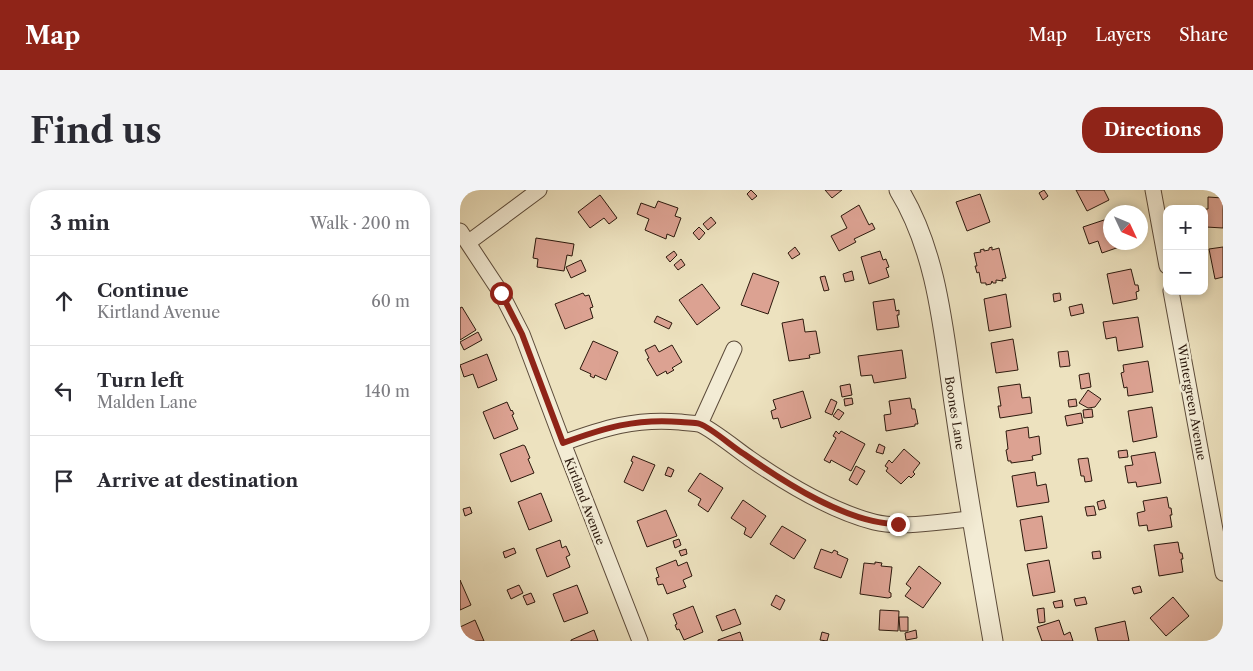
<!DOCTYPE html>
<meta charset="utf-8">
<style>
:root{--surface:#fff;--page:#f2f2f3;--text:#2b2b33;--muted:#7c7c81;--line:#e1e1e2;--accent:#8f2418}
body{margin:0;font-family:"Libre Caslon Text",serif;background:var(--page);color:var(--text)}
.controls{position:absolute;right:15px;top:15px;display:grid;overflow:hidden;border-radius:10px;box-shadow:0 2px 8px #0003}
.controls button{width:45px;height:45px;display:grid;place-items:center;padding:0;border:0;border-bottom:1px solid var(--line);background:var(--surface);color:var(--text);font:25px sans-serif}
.compass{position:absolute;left:643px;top:15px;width:45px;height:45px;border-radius:50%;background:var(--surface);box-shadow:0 2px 8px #0003;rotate:134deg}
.stop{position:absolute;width:15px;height:15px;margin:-11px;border:4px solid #8f2418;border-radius:50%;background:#fff}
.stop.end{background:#8f2418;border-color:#fff;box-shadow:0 1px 5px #0008}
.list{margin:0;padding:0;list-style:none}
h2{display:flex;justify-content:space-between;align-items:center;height:65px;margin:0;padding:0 20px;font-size:21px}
h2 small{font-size:16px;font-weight:400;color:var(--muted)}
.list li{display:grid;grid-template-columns:32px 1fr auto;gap:15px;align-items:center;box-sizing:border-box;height:90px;padding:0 20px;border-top:1px solid var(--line)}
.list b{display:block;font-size:19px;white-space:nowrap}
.list p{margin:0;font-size:16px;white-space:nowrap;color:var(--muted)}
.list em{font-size:16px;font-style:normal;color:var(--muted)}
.icon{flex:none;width:28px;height:28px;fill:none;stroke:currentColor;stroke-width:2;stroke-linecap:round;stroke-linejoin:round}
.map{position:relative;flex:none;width:763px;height:451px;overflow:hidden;border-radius:20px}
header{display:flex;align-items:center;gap:30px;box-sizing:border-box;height:70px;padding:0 25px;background:var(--accent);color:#fff}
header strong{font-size:24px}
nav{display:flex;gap:28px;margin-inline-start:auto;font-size:18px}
.intro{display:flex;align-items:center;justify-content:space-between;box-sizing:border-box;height:120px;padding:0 30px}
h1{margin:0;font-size:35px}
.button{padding:12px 22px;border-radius:20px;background:var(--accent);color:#fff;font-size:18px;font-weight:700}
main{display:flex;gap:30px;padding:0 30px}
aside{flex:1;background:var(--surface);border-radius:20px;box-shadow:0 2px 8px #0003}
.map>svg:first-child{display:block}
</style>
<header>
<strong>Map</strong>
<nav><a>Map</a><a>Layers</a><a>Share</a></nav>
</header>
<div class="intro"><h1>Find us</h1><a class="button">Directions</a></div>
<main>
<aside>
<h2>3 min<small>Walk · 200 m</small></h2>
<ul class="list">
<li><svg class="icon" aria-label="ahead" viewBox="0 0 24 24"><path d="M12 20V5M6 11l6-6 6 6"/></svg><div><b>Continue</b><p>Kirtland Avenue</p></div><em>60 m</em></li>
<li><svg class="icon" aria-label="left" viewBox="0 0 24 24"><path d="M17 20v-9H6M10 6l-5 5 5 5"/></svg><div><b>Turn left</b><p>Malden Lane</p></div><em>140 m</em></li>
<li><svg class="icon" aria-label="arrive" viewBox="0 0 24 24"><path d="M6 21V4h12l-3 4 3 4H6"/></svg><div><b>Arrive at destination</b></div></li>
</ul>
</aside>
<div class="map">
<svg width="763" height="451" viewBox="0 0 763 451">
<rect width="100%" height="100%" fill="#ede2bf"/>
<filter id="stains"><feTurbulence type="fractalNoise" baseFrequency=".004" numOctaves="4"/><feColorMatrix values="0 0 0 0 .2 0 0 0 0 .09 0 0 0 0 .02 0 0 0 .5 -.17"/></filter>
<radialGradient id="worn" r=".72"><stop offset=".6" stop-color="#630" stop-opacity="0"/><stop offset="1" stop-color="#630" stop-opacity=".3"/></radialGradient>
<path fill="#dca292" stroke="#2c190d" d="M291,0L297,6L292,10L287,4Z
M365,0H382L372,8Z
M584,0L588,6L583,10L579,3Z
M616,0H644L649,10L627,21Z
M520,4L530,32L507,41L496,12Z
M140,5L157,28L149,34L144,28L130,38L118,22Z
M748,7L763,8V38L746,37L747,25H745V19H748Z
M198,11L218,18L215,26L221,28L214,47L207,44L206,49L185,40L189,29L177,24L181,13L195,18Z
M399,15L409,35L412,33L415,39L394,49L396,52L379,61L371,46L387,38L381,26Z
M251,27L256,33L248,40L243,34Z
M650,28V52H664L665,55L642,63L638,51L629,54L623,37Z
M239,37L245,43L239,50L233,43Z
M76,48L114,54L112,66L107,65L104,81L77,77L78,69L73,68Z
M335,57L340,64L332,69L328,63Z
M532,57V60L539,58L546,88L542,89L543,91L536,90V93H533L532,91L531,94L526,95V93H521L519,82L517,83L515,76H517L514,63L521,62L520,60L524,59V61L529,60V58Z
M763,57V87L755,89L749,59Z
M214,61L217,65L210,72L206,67Z
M420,61L423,70L426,69L429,77L426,78L429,87L409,94L401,67Z
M221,69L225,75L218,80L214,75Z
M121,70L126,81L111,88L106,77Z
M671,79L675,95H678L679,101L676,102L677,109L653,114L647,84Z
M392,81L394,90L385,92L383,84Z
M293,83L319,92L308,124L281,115Z
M365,86L369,100L364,101L360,87Z
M242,94L260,118L237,135L219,110Z
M123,103L125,106L129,105L133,117L130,118L133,128L105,139L95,114Z
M600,103L601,110L594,112L593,104Z
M546,104L551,137L529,141L524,109Z
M434,109L436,121L439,120V125H437L439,137L417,140L413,112Z
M622,114L624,123L611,126L609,117Z
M2,117L16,140L0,150V118Z
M197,126L212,133L209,139L194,132Z
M678,127L683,157L658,161L656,147L646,149L643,132Z
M343,129L345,142L356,141L360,163L349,165L350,168L329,171L322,133Z
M18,142L22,150L4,160L0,152Z
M553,149L558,180L536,183L531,153Z
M133,151L158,162L146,190L135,185L134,188L130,186L131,184L120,179Z
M195,155L199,162L212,155L222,172L212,178L214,180L207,184L206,181L197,186L187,169L189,168L185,160Z
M442,160L446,188L414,193L412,185L401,186L398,166Z
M608,161L610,176L600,177L598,162Z
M27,164L37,190L18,198L13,184L4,187L0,175Z
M688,171L693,202L668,206L667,197L664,198L661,183L664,182L663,175Z
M629,183L631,197L621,199L619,185Z
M390,194L392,205L382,207L380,196Z
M560,194L562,208L570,207L572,223L540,228L538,216H541L538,197Z
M628,200L641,209L635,217L628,218L619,213Z
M343,201L351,228L321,238L318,228L313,229L311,221L316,219L313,210Z
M392,208L393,214L385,216L384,209Z
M450,208L452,219H455L458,234H455V236L426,241L424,225L431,224L429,211Z
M371,209L377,212L372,225L365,222Z
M616,209L617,216L609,217L608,210Z
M47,212L51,221L52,220L54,224L52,225L58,239L34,249L23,222Z
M692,217L697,247L673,252L668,221Z
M378,219L384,223L379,230L373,226Z
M632,219L633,227L624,228L623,220Z
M621,223L623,233L607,236L605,226Z
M568,237L569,248L579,246L581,264L572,266L573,270L551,273V271H548L546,260L548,259L546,241Z
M376,241L379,244L381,241L405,254L391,281L371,270L370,273L364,270L376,248L373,246Z
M419,254L425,257L423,264L416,262Z
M63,255L65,256L70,268L68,269L74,283L51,292L40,264Z
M444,259L460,273L453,282L455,284L451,288L449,286L441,294L426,281L428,278L425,276L429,270L432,273Z
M667,260L668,267L659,268L658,261Z
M695,262L701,293L677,297L676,292L668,293L665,276L673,275L671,266Z
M173,266L195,275L183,301L164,292L173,272L171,271Z
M628,268L632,291L625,292L624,286H621L618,269Z
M396,276L405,281L397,295L389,290Z
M208,277L214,280L211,287L205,285Z
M575,282L577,296L586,294L589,312L557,317L552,286Z
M240,283L263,298L248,322L238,315L241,309L228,301Z
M81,303L92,331L69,340L58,312Z
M707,307L709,318H711L712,325H710L712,337L688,341L687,335L679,336L677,323L685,321L683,311Z
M283,310L306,326L291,348L284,344L286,338L271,328Z
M644,310L646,318L639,320L637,312Z
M634,316L636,325L627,326L625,317Z
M10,317L12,323L5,326L3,319Z
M206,320L217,346L187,357L177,331Z
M582,326L587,358L565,361L560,330Z
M322,336L346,350L334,369L310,354Z
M219,349L221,355L215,358L213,351Z
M100,350L102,358L106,356L110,365L106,367L110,377L87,387L76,359Z
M718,352L720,363H722L723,369H721L723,382L699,386L694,355Z
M54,358L56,363L45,368L43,362Z
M226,359L227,364L221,366L219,361Z
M361,359L372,363L374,360L378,362L377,364L388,369L381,388L354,378Z
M640,361L641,368L633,369L632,362Z
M216,370L218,376L227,372L232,386L223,390L226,397L207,404L203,394L198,395L196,388L199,387L196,378Z
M589,370L595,402L573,406L567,374Z
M415,372L422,373L421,376L432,377L429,402L431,403V407L428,408L400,404L404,373L415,374Z
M459,376L481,393L463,418L445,406L451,398L446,394Z
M0,390L11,415L0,420Z
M59,395L63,403L51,409L47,400Z
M117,395L128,423L104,432L93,404Z
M680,396L682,402L674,404L672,398Z
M71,403L75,412L67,415L63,406Z
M316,405L325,410L320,420L311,415Z
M625,407L627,414L616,416L614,409Z
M713,407L729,426L706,446L690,428Z
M602,410L603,417L595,418L593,412Z
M233,416L243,442L224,450L219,439L217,440L215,435L217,434L213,424Z
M584,418L585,432L579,433L577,419Z
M275,419L281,434L262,441L256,426Z
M420,420L439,421L438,441L419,440Z
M439,427H448V441H440Z
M15,430L24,451H0V437Z
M599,430L604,445L610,442L613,451H582L577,437Z
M665,431L669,451H638L635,438Z
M134,440L138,451H111V450Z
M456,440L457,448L446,450L445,443Z
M280,442L283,451H258V450Z
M362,442L369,444L367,451L360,450Z"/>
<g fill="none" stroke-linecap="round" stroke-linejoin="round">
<g stroke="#5c4b3a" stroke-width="17">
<path id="minor" d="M693,0L707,76
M0,41L41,103L62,144L103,253L180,451
M9,52L79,0
M711,101L763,383
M240,234L274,159
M103,253C144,238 176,228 220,232C226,233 233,233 239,234C249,237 279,261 289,268C325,293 371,321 414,332C441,339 483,331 512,329"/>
</g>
<g stroke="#5c4b3a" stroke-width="21">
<path id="tertiary" d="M439,0C480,67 484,151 496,226C507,302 520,376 533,451"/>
</g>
<use href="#minor" stroke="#f3ecd5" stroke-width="15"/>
<use href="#tertiary" stroke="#f3ecd5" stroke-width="19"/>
</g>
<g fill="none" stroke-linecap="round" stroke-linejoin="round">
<path stroke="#8f2418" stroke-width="6" d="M41,103L62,144L103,253C144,238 176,228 221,232C227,233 234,232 240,234C250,237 274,258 284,264C324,292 388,334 438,334"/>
</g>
<g text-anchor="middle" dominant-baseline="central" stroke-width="5" stroke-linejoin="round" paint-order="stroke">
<g font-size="12" fill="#2c190d" stroke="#f3ecd5">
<text transform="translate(732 212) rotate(80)">Wintergreen Avenue</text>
<text transform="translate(495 223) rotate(81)">Boones Lane</text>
<text transform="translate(125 311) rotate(69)">Kirtland Avenue</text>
</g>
</g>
<rect width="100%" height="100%" filter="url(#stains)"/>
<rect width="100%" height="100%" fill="url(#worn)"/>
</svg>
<div class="controls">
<button>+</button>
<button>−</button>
</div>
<svg class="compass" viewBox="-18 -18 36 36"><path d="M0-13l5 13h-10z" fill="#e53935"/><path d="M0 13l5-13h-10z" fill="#7c7c81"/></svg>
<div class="stop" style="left:41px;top:103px"></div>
<div class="stop end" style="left:438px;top:334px"></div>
</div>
</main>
